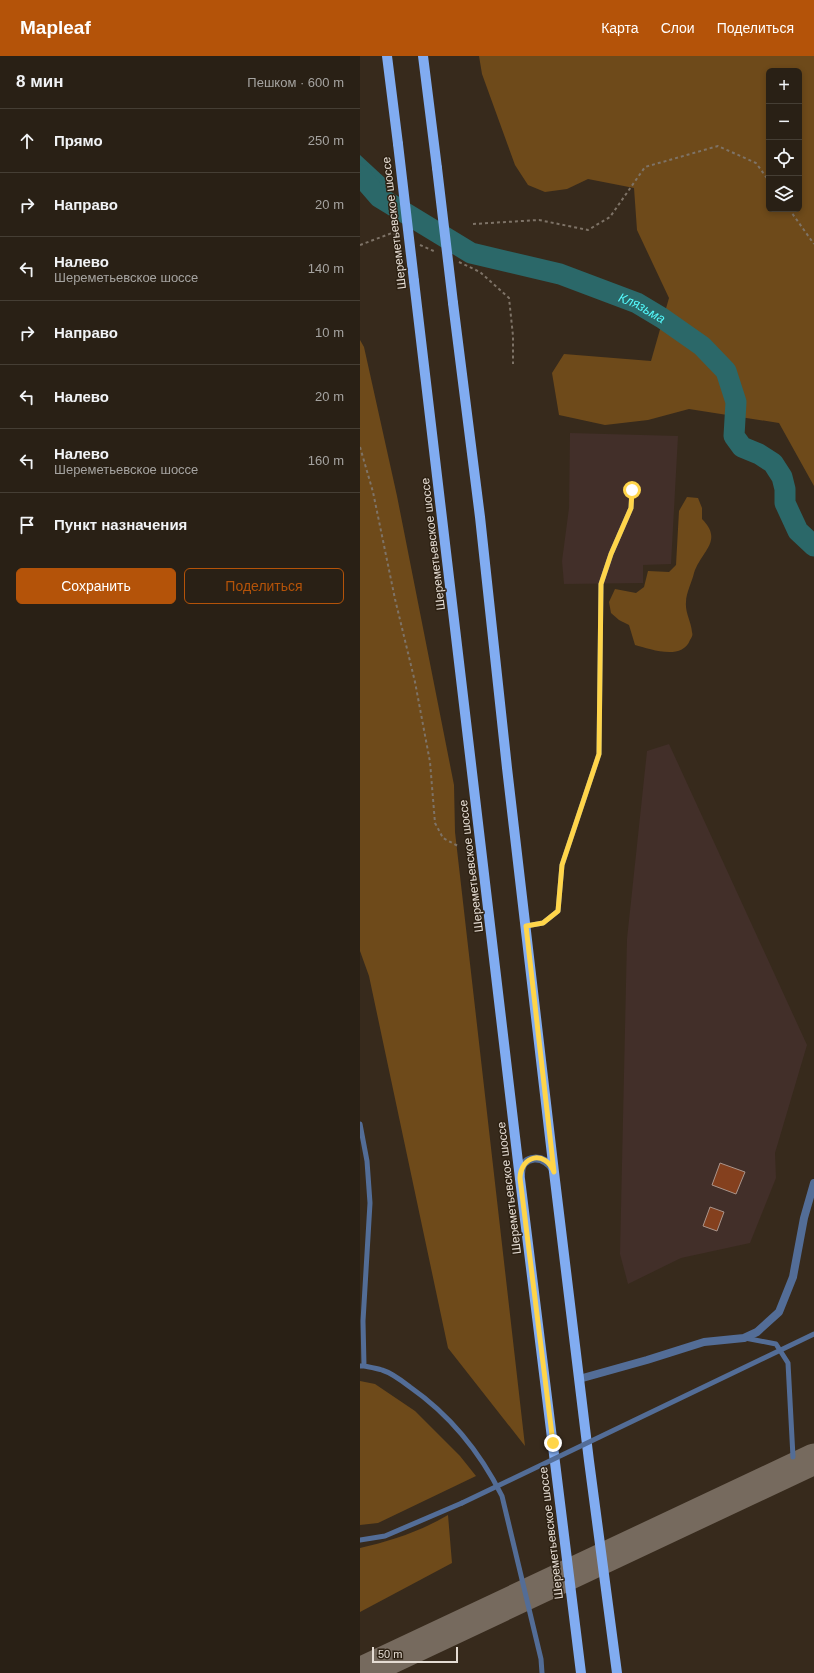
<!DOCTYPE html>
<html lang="ru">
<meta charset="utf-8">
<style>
:root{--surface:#292015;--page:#31281e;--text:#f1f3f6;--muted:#a5a3a0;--line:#453e34;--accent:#b45309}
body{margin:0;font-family:Helvetica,sans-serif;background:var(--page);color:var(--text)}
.controls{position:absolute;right:12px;top:12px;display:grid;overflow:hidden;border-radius:6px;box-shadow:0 2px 6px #0003}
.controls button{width:36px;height:36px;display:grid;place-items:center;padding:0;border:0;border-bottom:1px solid var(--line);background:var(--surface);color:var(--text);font:20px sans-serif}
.scale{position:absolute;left:12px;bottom:10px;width:86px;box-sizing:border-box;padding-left:4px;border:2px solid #e5dcd3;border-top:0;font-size:11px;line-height:14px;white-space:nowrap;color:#e5dcd3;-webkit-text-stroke:3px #2d2113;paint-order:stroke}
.stop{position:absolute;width:12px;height:12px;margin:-9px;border:3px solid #ffd54a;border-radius:50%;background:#fff}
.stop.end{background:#ffd54a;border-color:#fff;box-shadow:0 1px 4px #0008}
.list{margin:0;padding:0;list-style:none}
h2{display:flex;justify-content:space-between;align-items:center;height:52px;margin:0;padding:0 16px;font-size:17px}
h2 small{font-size:13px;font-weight:400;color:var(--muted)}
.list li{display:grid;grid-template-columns:26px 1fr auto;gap:12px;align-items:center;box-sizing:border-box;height:64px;padding:0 16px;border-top:1px solid var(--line)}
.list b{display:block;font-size:15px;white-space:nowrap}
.list p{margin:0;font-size:13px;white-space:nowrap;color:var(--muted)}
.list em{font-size:13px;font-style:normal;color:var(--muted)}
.actions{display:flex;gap:8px;padding:12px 16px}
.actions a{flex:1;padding:9px 0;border:1px solid var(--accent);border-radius:6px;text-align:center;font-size:14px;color:var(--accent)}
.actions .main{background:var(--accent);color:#fff}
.icon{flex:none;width:22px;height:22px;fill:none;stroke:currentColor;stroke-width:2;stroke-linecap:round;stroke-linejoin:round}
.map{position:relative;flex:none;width:454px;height:1617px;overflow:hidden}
header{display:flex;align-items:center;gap:24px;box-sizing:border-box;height:56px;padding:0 20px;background:var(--accent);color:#fff}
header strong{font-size:19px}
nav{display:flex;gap:22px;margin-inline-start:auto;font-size:14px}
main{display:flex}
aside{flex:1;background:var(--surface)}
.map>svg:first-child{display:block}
</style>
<header>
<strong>Mapleaf</strong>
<nav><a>Карта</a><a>Слои</a><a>Поделиться</a></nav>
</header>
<main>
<aside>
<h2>8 мин<small>Пешком · 600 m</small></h2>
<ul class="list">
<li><svg class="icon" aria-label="ahead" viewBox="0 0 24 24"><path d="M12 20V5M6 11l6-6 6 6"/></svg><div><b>Прямо</b></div><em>250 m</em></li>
<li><svg class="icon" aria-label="right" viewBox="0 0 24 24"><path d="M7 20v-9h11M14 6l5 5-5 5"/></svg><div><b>Направо</b></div><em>20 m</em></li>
<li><svg class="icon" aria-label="left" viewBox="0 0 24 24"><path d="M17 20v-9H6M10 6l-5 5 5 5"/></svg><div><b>Налево</b><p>Шереметьевское шоссе</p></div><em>140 m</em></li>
<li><svg class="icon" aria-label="right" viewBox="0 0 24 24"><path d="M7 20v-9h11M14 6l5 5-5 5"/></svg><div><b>Направо</b></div><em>10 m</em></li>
<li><svg class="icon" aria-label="left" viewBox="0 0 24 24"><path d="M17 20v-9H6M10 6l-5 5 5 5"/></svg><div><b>Налево</b></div><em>20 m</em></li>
<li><svg class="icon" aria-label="left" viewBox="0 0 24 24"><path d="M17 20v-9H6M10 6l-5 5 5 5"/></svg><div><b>Налево</b><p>Шереметьевское шоссе</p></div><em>160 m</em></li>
<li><svg class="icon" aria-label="arrive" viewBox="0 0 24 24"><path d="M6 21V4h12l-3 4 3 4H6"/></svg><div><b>Пункт назначения</b></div></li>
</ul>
<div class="actions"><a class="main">Сохранить</a><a>Поделиться</a></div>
</aside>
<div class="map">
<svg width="454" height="1617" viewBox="0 0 454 1617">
<rect width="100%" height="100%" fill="#372a1c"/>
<path fill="#422f29" d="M210,377L318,380L311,508L283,509V527L204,528L202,505L209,452Z
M309,688L447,989L415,1097L416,1122L390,1187L321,1202L268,1228L260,1198L267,883L287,695Z"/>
<path fill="#6e4a1a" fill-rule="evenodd" d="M119,0H454V430L419,367L329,353L288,364L245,369L199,359L192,317L204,298L291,305L309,242L277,174L274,132L228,123L207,133L185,136L168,129L155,109L122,18ZM409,15H439V153H409Z
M0,284L4,291L37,440L94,729L95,776L165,1390L88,1292L9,920L0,895Z
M327,441L338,442L342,452V463C364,485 341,495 334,517C332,526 326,537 326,546C325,557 331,565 332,576C333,579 332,581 330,584C322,605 290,593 275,589L269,569L259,564L251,557L249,546L255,533L276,537L284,531L288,515L309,516L316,509L319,455Z
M0,1325L15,1328L55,1355L100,1400L116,1420L18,1467L0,1469Z
M88,1459L92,1507L0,1556V1492C31,1485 61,1475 88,1459Z"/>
<path fill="#2b6869" d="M0,99L26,123L31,160L6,141L0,131Z"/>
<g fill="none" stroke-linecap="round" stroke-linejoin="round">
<path stroke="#2b6869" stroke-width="21" id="s1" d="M0,119L19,141L111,197L200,218L277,247L302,262L342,290L366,315L376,346L374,380L382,391L399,398L413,407L422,421L425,433V447L438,475L454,490"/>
<path stroke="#766a5e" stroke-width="31" d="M0,1617L454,1403"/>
</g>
<path fill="#84401e" stroke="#ab958b" d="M360,1107L385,1116L376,1138L352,1129Z
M350,1151L364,1156L357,1175L343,1170Z"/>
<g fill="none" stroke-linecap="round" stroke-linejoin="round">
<path stroke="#7e7367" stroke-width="2" stroke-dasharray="3 3" stroke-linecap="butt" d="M429,153L454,188
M113,168L179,164L228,174L250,161L285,111L358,90L396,107L409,125
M0,189L32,177L38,179
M60,189L76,196
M99,206L120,216L149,242L153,280V308
M0,391L13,436L35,543L55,626L70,706L75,767L83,782L98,790"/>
<path stroke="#536d97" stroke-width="5" d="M166,870L183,867L198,855L202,809L239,698L241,528L251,498L271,452L272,434
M0,1068L7,1105L10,1147L3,1265L4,1310H0
M385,1282L416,1288L428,1307L433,1401
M4,1310C9,1311 16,1312 22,1314C32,1317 41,1324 50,1331C90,1359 120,1396 142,1440L181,1603L182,1617
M0,1484L25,1480L102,1447"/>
<path stroke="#536d97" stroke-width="8" d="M161,1118C161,1098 186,1098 194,1115
M219,1323L287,1304L344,1286L384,1282L397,1276L419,1256L433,1221L444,1162L454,1127"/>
<path stroke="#81acf1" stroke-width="10" d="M27,0L38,88
M63,0L77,112
M54,225L160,1123L221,1617
M93,247L120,461L147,712L194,1116L229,1405L257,1617"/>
<path stroke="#536d97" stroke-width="5" d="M102,1447L454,1278"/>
<path stroke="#81acf1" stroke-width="10" d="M38,88L54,225
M77,112L93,247"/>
</g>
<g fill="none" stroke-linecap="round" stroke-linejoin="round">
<path stroke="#ffd54a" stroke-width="5" d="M193,1387L160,1122C161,1099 185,1094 194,1116L166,870L183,867L198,855L202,809L239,698L241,528L251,498L271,452L272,434"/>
</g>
<g text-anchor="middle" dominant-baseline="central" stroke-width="3" stroke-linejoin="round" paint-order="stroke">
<g font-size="12" fill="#e5dcd3" stroke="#2d2113">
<text transform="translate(34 167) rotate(-97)">Шереметьевское шоссе</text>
<text transform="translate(73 488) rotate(-97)">Шереметьевское шоссе</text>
<text transform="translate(111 810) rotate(-97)">Шереметьевское шоссе</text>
<text transform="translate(149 1132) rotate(-97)">Шереметьевское шоссе</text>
<text transform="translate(191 1477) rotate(-97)">Шереметьевское шоссе</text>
</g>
<g font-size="13" font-style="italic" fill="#54f9fc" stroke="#2d2113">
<text stroke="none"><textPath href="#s1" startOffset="317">Клязьма</textPath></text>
</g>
</g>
</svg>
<div class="controls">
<button>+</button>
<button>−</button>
<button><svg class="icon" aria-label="locate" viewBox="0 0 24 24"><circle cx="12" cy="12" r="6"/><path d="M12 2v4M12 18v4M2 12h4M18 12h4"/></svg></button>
<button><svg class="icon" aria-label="layers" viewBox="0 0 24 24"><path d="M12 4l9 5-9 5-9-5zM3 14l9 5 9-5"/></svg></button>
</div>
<div class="scale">50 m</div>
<div class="stop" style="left:272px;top:434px"></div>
<div class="stop end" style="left:193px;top:1387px"></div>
</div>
</main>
